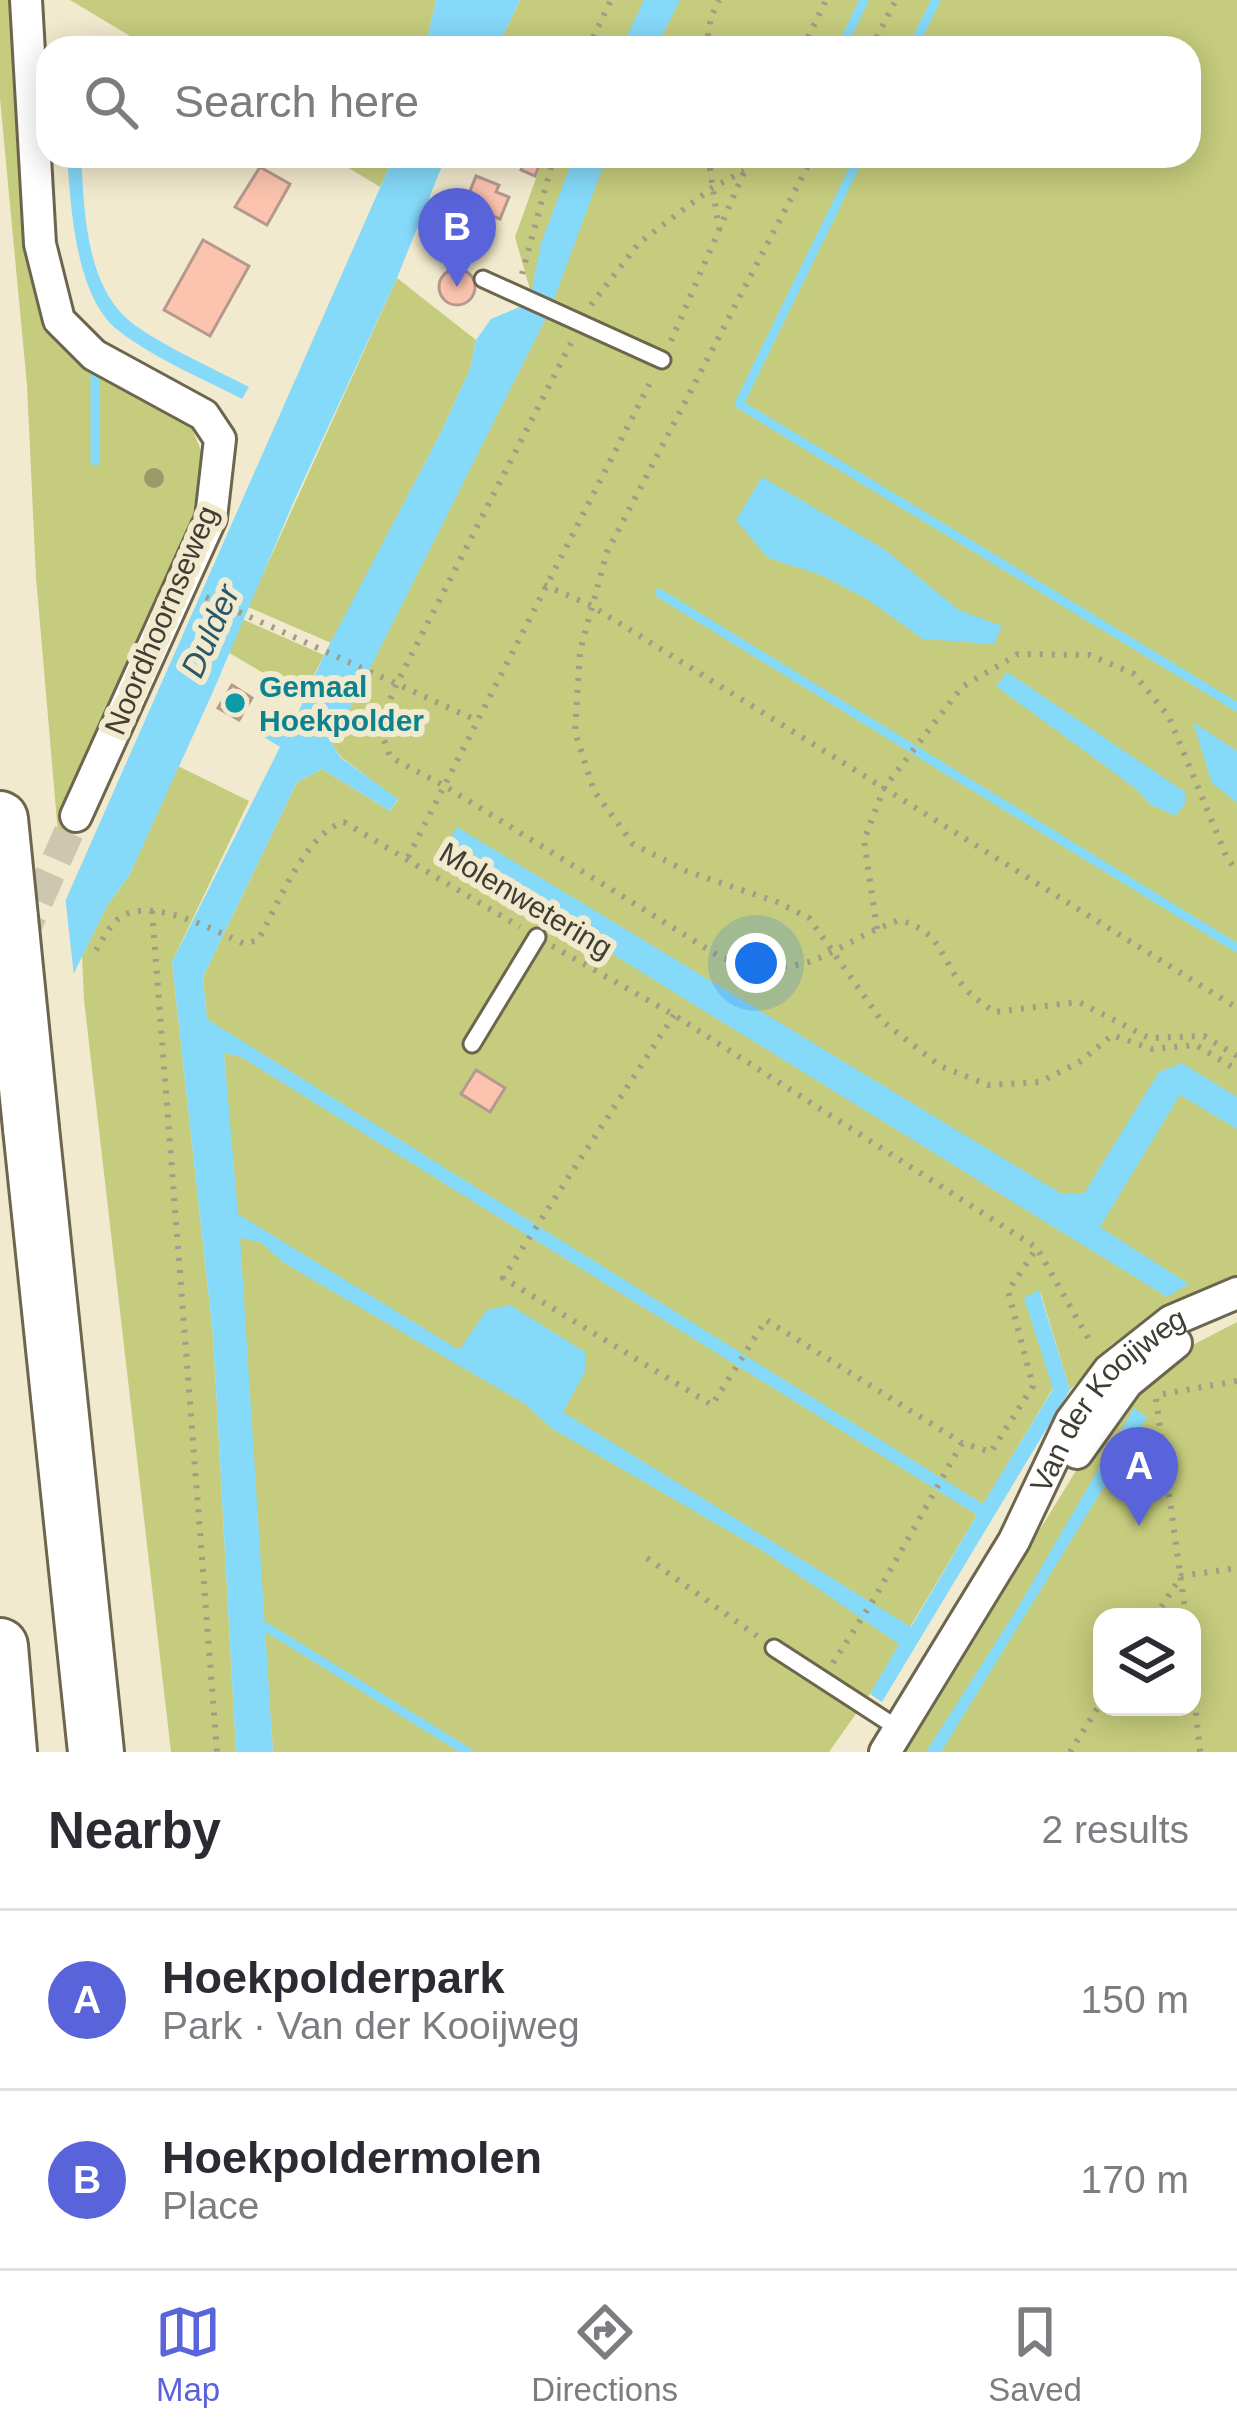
<!DOCTYPE html>
<meta charset="utf-8">
<style>
:root{--surface:#fff;--page:#f2f2f3;--text:#2b2b33;--muted:#7c7c81;--line:#e1e1e2;--accent:#5963da}
body{margin:0;font-family:Helvetica,sans-serif;background:var(--page);color:var(--text)}
.controls{position:absolute;right:36px;bottom:36px;display:grid;overflow:hidden;border-radius:24px;box-shadow:0 6px 30px #0003}
.controls button{width:108px;height:108px;display:grid;place-items:center;padding:0;border:0;border-bottom:3px solid var(--line);background:var(--surface);color:var(--text);font:60px sans-serif}
.you{position:absolute;left:756px;top:963px;width:42px;height:42px;margin:-30px;border:9px solid #fff;border-radius:50%;background:#1a73e8;box-shadow:0 0 0 18px #1a73e833}
.badge{display:grid;place-items:center;width:78px;height:78px;border-radius:50%;background:var(--accent);color:#fff;font-size:39px;font-weight:700}
.pin{position:absolute;translate:-50% -99px;filter:drop-shadow(0 3px 6px #0008)}
.pin::after{content:'';position:absolute;top:63px;width:42px;height:36px;background:inherit;clip-path:polygon(0 0,100% 0,50% 100%)}
.list{margin:0;padding:0;list-style:none}
h2{display:flex;justify-content:space-between;align-items:center;height:156px;margin:0;padding:0 48px;font-size:51px}
h2 small{font-size:39px;font-weight:400;color:var(--muted)}
.list li{display:grid;grid-template-columns:78px 1fr auto;gap:36px;align-items:center;box-sizing:border-box;height:180px;padding:0 48px;border-top:3px solid var(--line)}
.list b{display:block;font-size:45px;white-space:nowrap}
.list p{margin:0;font-size:39px;white-space:nowrap;color:var(--muted)}
.list em{font-size:39px;font-style:normal;color:var(--muted)}
.icon{flex:none;width:66px;height:66px;fill:none;stroke:currentColor;stroke-width:2;stroke-linecap:round;stroke-linejoin:round}
.map{position:relative;flex:none;width:1237px;height:1752px;overflow:hidden}
.search{position:absolute;background:var(--surface);box-shadow:0 6px 30px #0003;left:36px;right:36px;top:36px;height:132px;display:flex;align-items:center;gap:30px;box-sizing:border-box;padding:0 42px;border-radius:36px;color:var(--muted);font-size:45px}
.sheet{height:516px;background:var(--surface)}
nav{display:flex;justify-content:space-around;align-items:center;box-sizing:border-box;height:168px;border-top:3px solid var(--line);background:var(--surface);font-size:33px;color:var(--muted)}
nav a{display:grid;justify-items:center;gap:6px}
nav .on{color:var(--accent)}
.map>svg:first-child{display:block}
</style>
<div class="map">
<svg width="1237" height="1752" viewBox="0 0 1237 1752">
<rect width="100%" height="100%" fill="#f2eace"/>
<path fill="#c5cc7d" fill-rule="evenodd" d="M0,0H24L51,272L74,349L187,416L204,458L203,508L59,845L36,577L27,385L0,99Z
M70,0H436L425,48H150Z
M520,0H1237V1281L1171,1307L1112,1344L1070,1390L1040,1291L1053,1388L870,1694L829,1752H273L224,1052L207,1020L203,977L297,782L322,769L390,811L398,800L340,756L332,744L552,302L531,293L515,237L544,156H1189V48H497Z
M329,156H394L380,187Z
M397,278L476,340L470,369L440,434L331,643L248,607Z
M242,619L324,655L308,687L307,699L228,652Z
M178,766L249,801L172,962L213,1335L236,1752H171L84,1000L82,956L108,904L129,876Z
M1237,1322V1752H903L1098,1435L1166,1359ZM1102,1617H1192V1707H1102Z"/>
<path fill="#85d9f9" fill-rule="evenodd" d="M436,0H520L497,48H425Z
M644,0H680L656,48H621Z
M67,156H81C84,207 85,278 125,317C148,339 218,371 249,387L242,399C202,378 155,359 119,331C75,298 71,206 67,156Z
M394,156H446L397,278L294,501L212,694L129,876L108,904L76,969L0,1145V1049Z
M574,156H607L553,302L531,293L541,243Z
M522,306L547,316L332,744L340,757L398,799L390,811L322,769L297,782L203,977L207,1019L983,1504L1053,1389L1024,1298L1039,1290L1070,1390L882,1702L870,1694L899,1644L763,1551L551,1428L525,1404L284,1263L260,1242L240,1238L273,1752H236L213,1335L172,962L280,747L259,734L270,712L293,724L324,655L440,434L470,369L476,340L491,319ZM224,1053L241,1057L977,1515L911,1627L563,1412L585,1372V1352L510,1305L487,1310L459,1350L238,1214Z
M762,477L884,549L959,610L1002,626L994,644L923,639L867,599L821,575L768,558L736,520Z
M1007,672L1185,792V804L1175,816L1150,804L1135,788L996,686Z
M1193,722L1237,751V803L1212,783Z
M457,827L1062,1194L1084,1193L1159,1072L1182,1063L1237,1097V1129L1180,1095L1100,1227L1189,1284L1167,1297L444,850Z
M1134,1408L1147,1417L941,1752H926L1017,1609Z"/>
<path fill="#f2eace" d="M64,887L75,985L6,1147L0,1151V1034Z"/>
<g fill="none" stroke-linecap="round" stroke-linejoin="round">
<path stroke="#85d9f9" stroke-width="9" d="M841,48L864,0
M912,48L936,0
M860,156L739,404L1237,707
M95,461V375
M659,593L1237,948
M266,1627L468,1752"/>
</g>
<path fill="#fcc4af" stroke="#b5998f" stroke-width="3" d="M527,156H543L535,176L521,170Z
M260,167L290,184L267,225L235,207Z
M476,176L499,185L496,192L509,197L500,219L487,214L479,235L456,226Z
M203,240L249,266L210,336L164,310Z
M439 287a18 18 0 1 1 36 0a18 18 0 1 1-36 0Z
M232,685L252,698L239,720L218,708Z
M476,1070L505,1088L490,1112L461,1094Z"/>
<g fill="none" stroke-linecap="round" stroke-linejoin="round">
<path stroke="#cec7af" stroke-width="30" stroke-dasharray="30 15" stroke-linecap="butt" d="M20,942L76,816"/>
<g stroke="#6d654e" stroke-width="21">
<path id="service" d="M483,279L662,360
M472,1044L537,937
M774,1648L899,1729"/>
</g>
<g stroke="#6d654e" stroke-width="36">
<g id="minor">
<path d="M26,0L40,244L59,320L94,355L204,415L220,439L211,518L76,816"/>
<path d="M1077,1453L1127,1383L1176,1343"/>
<path id="s1" d="M885,1752L1014,1541L1071,1421L1109,1370L1171,1321L1237,1293"/>
</g>
</g>
<g stroke="#6d654e" stroke-width="60">
<path id="motorway" d="M0,819L10,918
M31,1128L96,1752
M0,1646L9,1752"/>
</g>
<path stroke="#a29c88" stroke-width="6" stroke-dasharray="3 9" stroke-linecap="butt" d="M588,48L611,0
M706,48L711,17L719,0
M803,48L826,0
M871,48L896,0
M708,156L719,229
M813,156L607,552L580,651L575,732L594,791L633,844L686,871L777,902L809,918L881,1020L940,1066L988,1085L1040,1082L1081,1061L1112,1035L1152,1049L1196,1045L1237,1070
M522,274L554,156
M591,305L639,243L712,188L744,171
M671,341L751,156
M571,343L397,683L379,726L390,757L443,785L722,958C816,982 820,950 899,920C943,932 939,958 964,987C972,997 984,1004 994,1012L1079,1002L1149,1038L1204,1036L1237,1056
M544,585L590,605L1237,1008
M206,597L476,720
M408,857L652,379
M152,911L217,1752
M877,929L864,840L884,788L962,687L1018,654L1090,655L1134,674L1169,717L1227,858L1237,871
M552,946L674,1015L1037,1248L1092,1345
M96,950C102,941 109,926 118,919C149,894 215,931 245,944L258,940C278,905 305,833 344,822L520,927
M674,1015L503,1278L712,1405L766,1320L962,1443L991,1452L1033,1386L1008,1291L1037,1248
M1163,1394L1237,1381
M1156,1399L1186,1617
M647,1558L757,1636
M1155,1617L1181,1576L1237,1568
M833,1663L874,1599L962,1443
M1192,1677L1200,1752
M1070,1752L1102,1701"/>
<use href="#service" stroke="#fff" stroke-width="15"/>
<use href="#minor" stroke="#fff" stroke-width="30"/>
<use href="#motorway" stroke="#fff" stroke-width="54"/>
<g stroke="#6d654e" stroke-width="60" stroke-linecap="butt">
<path id="motorway-bridge" d="M10,918L31,1128"/>
</g>
<use href="#motorway-bridge" stroke="#fff" stroke-width="54"/>
</g>
<circle fill="#9b9a68" cx="154" cy="478" r="10"/>
<circle fill="#0f9aa8" stroke="#f2eace" stroke-width="4.5" cx="235" cy="703" r="12"/>
<g text-anchor="middle" dominant-baseline="central" stroke-width="12" stroke-linejoin="round" paint-order="stroke">
<g font-size="30" fill="#403d32" stroke="#f2eace">
<text transform="translate(161 620) rotate(-67)">Noordhoornseweg</text>
<text transform="translate(526 900) rotate(31)">Molenwetering</text>
<text stroke="none"><textPath href="#s1" startOffset="420">Van der Kooijweg</textPath></text>
</g>
<g font-size="30" font-weight="bold" fill="#0d838f" stroke="#f2eace" text-anchor="start">
<text x="259" y="686">Gemaal<tspan x="259" dy="34">Hoekpolder</tspan></text>
</g>
<g font-size="33" font-style="italic" fill="#285869" stroke="#f2eace">
<text transform="translate(210 631) rotate(-66)">Dulder</text>
</g>
</g>
</svg>
<div class="controls">
<button><svg class="icon" aria-label="layers" viewBox="0 0 24 24"><path d="M12 4l9 5-9 5-9-5zM3 14l9 5 9-5"/></svg></button>
</div>
<div class="you"></div>
<div class="pin badge" style="left:1139px;top:1526px">A</div>
<div class="pin badge" style="left:457px;top:287px">B</div>
<div class="search"><svg class="icon" aria-label="search" viewBox="0 0 24 24"><circle cx="10" cy="10" r="6"/><path d="M15 15l6 6"/></svg>Search here</div>
</div>
<section class="sheet">
<h2>Nearby<small>2 results</small></h2>
<ul class="list">
<li><span class="badge">A</span><div><b>Hoekpolderpark</b><p>Park · Van der Kooijweg</p></div><em>150 m</em></li>
<li><span class="badge">B</span><div><b>Hoekpoldermolen</b><p>Place</p></div><em>170 m</em></li>
</ul>
</section>
<nav>
<a class="on"><svg class="icon" aria-label="map" viewBox="0 0 24 24"><path d="M3 6l6-2 6 2 6-2v14l-6 2-6-2-6 2zM9 4v14M15 6v14"/></svg>Map</a>
<a><svg class="icon" aria-label="directions" viewBox="0 0 24 24"><path d="M12 3l9 9-9 9-9-9zM9 14v-3h6M13 9l2 2-2 2"/></svg>Directions</a>
<a><svg class="icon" aria-label="saved" viewBox="0 0 24 24"><path d="M7 4h10v16l-5-4-5 4z"/></svg>Saved</a>
</nav>
